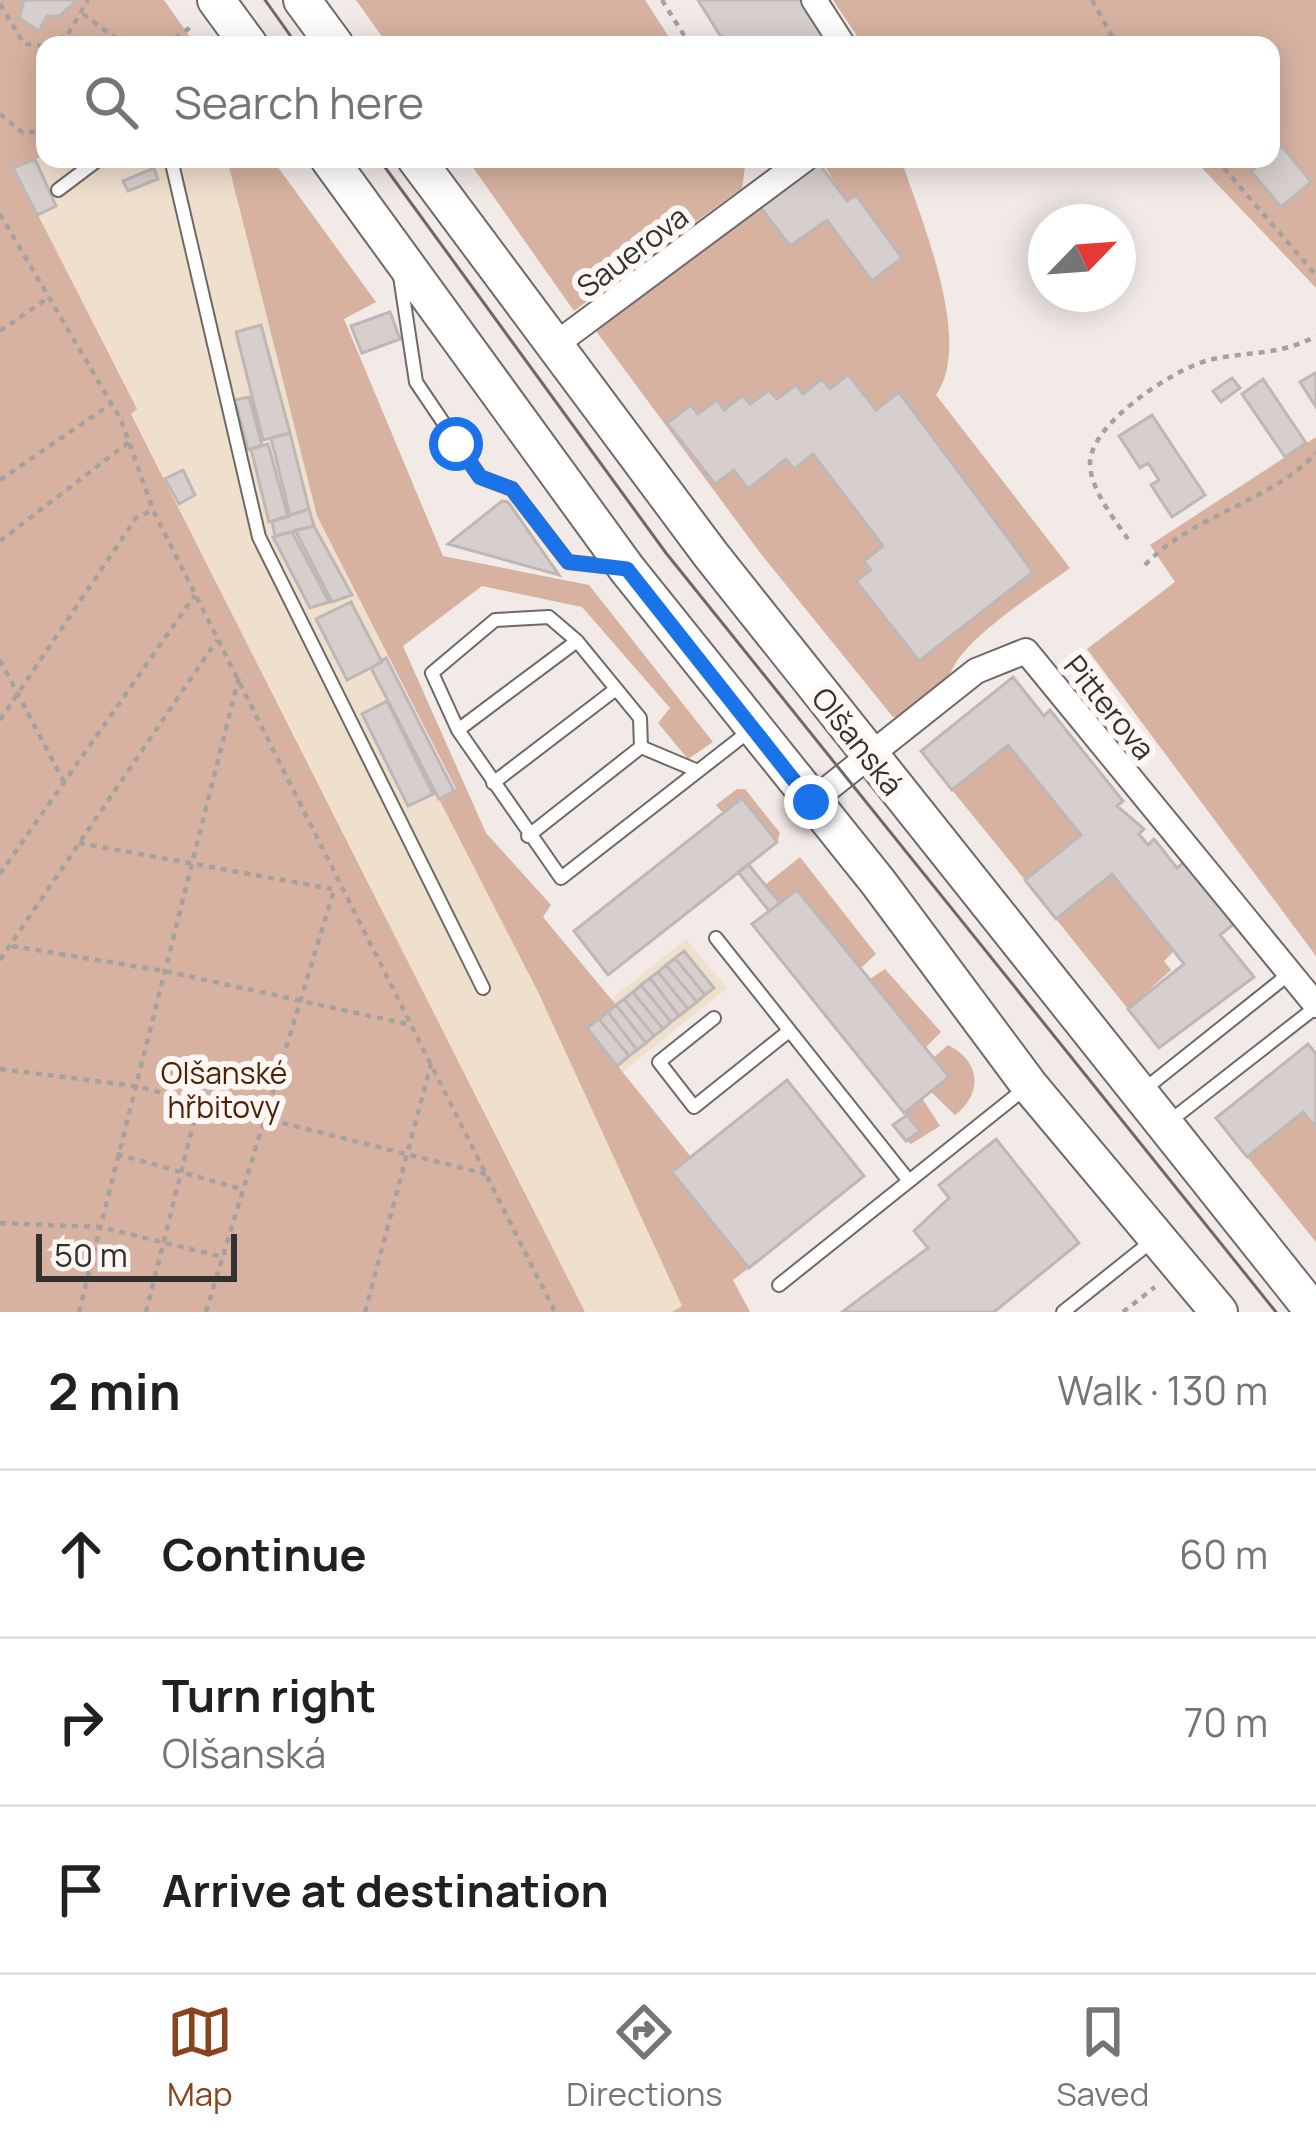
<!DOCTYPE html>
<meta charset="utf-8">
<style>
:root{--surface:#fff;--page:#f2f2f2;--text:#202124;--muted:#757577;--line:#e0e0e0;--accent:#8a431f}
body{margin:0;font-family:Manrope,sans-serif;background:var(--page);color:var(--text)}
.compass{position:absolute;left:1028px;top:204px;width:108px;height:108px;border-radius:50%;background:var(--surface);box-shadow:0 6px 30px #0003;rotate:65deg}
.scale{position:absolute;left:36px;bottom:30px;width:201px;box-sizing:border-box;padding-left:12px;border:6px solid #33312f;border-top:0;font-size:33px;line-height:42px;white-space:nowrap;color:#33312f;-webkit-text-stroke:9px #fef7f4;paint-order:stroke}
.stop{position:absolute;width:36px;height:36px;margin:-27px;border:9px solid #1a73e8;border-radius:50%;background:#fff}
.stop.end{background:#1a73e8;border-color:#fff;box-shadow:0 3px 12px #0008}
.list{margin:0;padding:0;list-style:none}
h2{display:flex;justify-content:space-between;align-items:center;height:156px;margin:0;padding:0 48px;font-size:51px}
h2 small{font-size:39px;font-weight:400;color:var(--muted)}
.list li{display:grid;grid-template-columns:78px 1fr auto;gap:36px;align-items:center;box-sizing:border-box;height:168px;padding:0 48px;border-top:3px solid var(--line)}
.list b{display:block;font-size:45px;white-space:nowrap}
.list p{margin:0;font-size:39px;white-space:nowrap;color:var(--muted)}
.list em{font-size:39px;font-style:normal;color:var(--muted)}
.icon{flex:none;width:66px;height:66px;fill:none;stroke:currentColor;stroke-width:2;stroke-linecap:round;stroke-linejoin:round}
.map{position:relative;flex:none;width:1316px;height:1312px;overflow:hidden}
.search{position:absolute;background:var(--surface);box-shadow:0 6px 30px #0003;left:36px;right:36px;top:36px;height:132px;display:flex;align-items:center;gap:30px;box-sizing:border-box;padding:0 42px;border-radius:24px;color:var(--muted);font-size:45px}
.sheet{height:660px;background:var(--surface)}
nav{display:flex;justify-content:space-around;align-items:center;box-sizing:border-box;height:168px;border-top:3px solid var(--line);background:var(--surface);font-size:33px;color:var(--muted)}
nav a{display:grid;justify-items:center;gap:6px}
nav .on{color:var(--accent)}
.map>svg:first-child{display:block}
</style>
<div class="map">
<svg width="1316" height="1312" viewBox="0 0 1316 1312">
<rect width="100%" height="100%" fill="#f1eae7"/>
<path fill="#efdfcd" d="M45,155V159H227L317,516L456,790L440,800L538,992L683,1307L672,1312H585L131,413L136,409L13,168Z
M686,939L727,988L618,1076L579,1025Z"/>
<path fill="#d7b2a1" fill-rule="evenodd" d="M0,0H24L19,18L38,30L47,16H58L78,0H164L190,37L185,45H45V155L14,168L137,409L131,414L585,1312H0Z
M356,0H645L674,45H388Z
M833,0H1316V288L1200,166L1171,159H1271V45H863Z
M227,159H272L376,302L344,319L443,556L589,585L713,742L688,759L658,723L670,708L582,607L482,586L403,646L486,833L551,905L543,917L616,1005L588,1029L691,1157L673,1173L749,1268L733,1280L750,1312H672L682,1306L538,992L439,799L456,789L317,516Z
M467,159H746L742,188L574,311Z
M820,159H901C920,217 974,341 936,395L1070,568C1042,589 954,644 950,677L901,716L893,717L761,554L593,327L759,205L790,246L827,220L872,281L902,258L847,201ZM848,375L876,410L899,393L1032,573L919,660L864,560L883,546L813,454L794,469L786,459L748,489L734,470L714,484L668,423L690,405L698,414L717,400L724,410L743,395L750,404L769,390L777,399L796,385L803,394L822,380L830,389Z
M1316,437V956L1087,649L1175,582L1150,545Z
M1008,745L1081,835L1025,880L952,790Z
M737,789H745L780,833L777,842L742,797L722,812L716,805Z
M800,857L876,954L861,968L797,890L780,903L765,885Z
M1112,874L1174,951L1164,961L1171,970L1128,1009L1056,919Z
M885,969L941,1032L925,1048L870,979Z
M948,1045C981,1061 983,1094 955,1115L930,1091L948,1077L933,1058Z
M922,1098L940,1126L911,1144L906,1141L919,1130L904,1113Z
M1303,1112L1316,1127V1242L1247,1157Z"/>
<path fill="#d6cfcd" stroke="#beb7b5" stroke-width="3" d="M24,0H78L59,16H47L39,31L19,18Z
M698,0H801L829,45H726Z
M1282,146L1311,182L1281,207L1251,171Z
M35,159L56,206L37,215L13,168Z
M817,161L847,201L856,195L902,258L872,281L827,220L790,246L759,205Z
M154,168L158,179L128,191L123,181Z
M390,312L400,339L362,353L351,326Z
M261,325L290,433L263,440L236,332Z
M1315,373L1316,375V407L1300,382Z
M848,374L876,410L899,392L1033,572L919,661L856,581L871,570L864,561L883,546L813,454L794,469L786,459L748,489L734,470L715,484L667,423L691,405L698,414L717,400L724,410L743,395L750,404L769,390L777,399L796,385L803,394L822,379L830,389Z
M1232,378L1240,388L1221,402L1213,391Z
M1263,379L1306,443L1285,457L1242,394Z
M249,397L262,445L248,450L235,400Z
M1152,415L1205,495L1172,517L1151,485L1159,480L1148,463L1140,468L1119,436Z
M290,433L309,509L290,515L271,438Z
M268,444L288,517L269,522L251,449Z
M183,470L195,495L179,504L165,479Z
M502,501L508,502L559,575L448,544Z
M309,509L314,526L275,536L272,521Z
M314,526L352,595L332,602L295,530Z
M292,532L329,602L310,608L273,537Z
M351,602L382,662L347,680L316,619Z
M386,658L454,791L439,799L371,668Z
M1013,677L1044,716L1050,710L1123,801L1117,806L1144,829L1139,834L1148,845L1154,839L1177,868L1189,858L1239,920L1220,935L1254,977L1159,1048L1128,1009L1184,964L1112,874L1056,919L1025,880L1081,835L1008,745L952,790L921,751Z
M387,701L433,794L408,806L362,714Z
M742,798L777,842L608,975L574,931Z
M748,864L780,903L769,911L738,872Z
M797,890L949,1077L904,1113L752,924Z
M684,951L714,988L705,995L675,958Z
M675,958L705,995L697,1002L666,965Z
M666,965L697,1002L688,1009L658,972Z
M658,972L688,1009L679,1016L650,978Z
M650,978L679,1016L671,1022L641,985Z
M641,985L671,1022L663,1029L633,992Z
M633,992L663,1029L654,1036L624,999Z
M624,999L654,1036L646,1043L616,1005Z
M616,1005L646,1043L637,1050L608,1012Z
M608,1012L637,1050L629,1056L599,1019Z
M599,1019L629,1056L617,1066L587,1028Z
M1308,1044L1316,1054V1127L1303,1112L1247,1157L1216,1118Z
M787,1080L864,1176L749,1268L672,1172Z
M907,1115L920,1131L906,1141L893,1125Z
M996,1139L1079,1243L994,1312H842L928,1248L914,1231L949,1198L939,1185Z"/>
<g fill="none" stroke-linecap="round" stroke-linejoin="round">
<g stroke="#6f6966" stroke-width="16">
<path id="lane" d="M171,159L259,537L483,988
M58,190L99,159
M400,276L416,382L480,477L512,489L568,562L613,567
M458,730L577,641
M641,747L640,718L577,641L549,617L495,620L432,673L458,730L561,878L752,729
M493,783L616,689
M528,836L641,747L698,771
M716,938L909,1181
M714,1018L659,1062L694,1107L789,1031
M1141,1092L1289,974
M1170,1121L1316,1007
M779,1285L1028,1086
M1063,1312L1152,1241"/>
</g>
<g stroke="#6f6966" stroke-width="28">
<path id="street" d="M814,0L843,45
M552,347L805,159
M811,802L976,671L1026,651L1316,1005"/>
</g>
<g stroke="#6f6966" stroke-width="40">
<path id="secondary" d="M216,0L249,45
M302,0L335,45
M329,159L627,569L878,882L1029,1085L1219,1312
M416,159L711,555L1314,1312"/>
</g>
<path stroke="#a6a19f" stroke-width="4.5" stroke-dasharray="6 6" stroke-linecap="butt" d="M662,0L690,45
M1092,0L1117,45
M0,4L24,44L45,46
M83,14L125,45
M47,45L68,34L88,0
M165,45L191,27
M0,114L23,133L45,130
M1216,159L1316,275
M0,214L121,420L153,510L555,1312
M0,331L48,298
M0,480L111,404
M1128,539C1114,519 1092,491 1090,466C1087,425 1174,369 1209,360C1246,351 1280,356 1316,336
M0,541L129,442
M1145,565C1193,514 1270,503 1316,453
M0,660L64,782
M0,720L136,518L153,510
M79,843L332,889
M0,874L195,595
M12,946L164,971L412,1025
M0,960L217,640
M0,1069L135,1086L486,1174
M117,1154L241,1189
M0,1223L100,1227L219,1256
M79,1312L239,677
M146,1312L199,1101
M206,1312L334,890
M365,1312L431,1064
M1123,1312L1155,1287"/>
<use href="#lane" stroke="#fff" stroke-width="12"/>
<use href="#street" stroke="#fff" stroke-width="24"/>
<use href="#secondary" stroke="#fff" stroke-width="36"/>
<path stroke="#6d6967" stroke-width="3" d="M265,0L297,45
M379,159L666,553L1276,1312"/>
</g>
<g fill="none" stroke-linecap="round" stroke-linejoin="round">
<path stroke="#1a73e8" stroke-width="15" d="M456,444L480,477L512,489L568,562L627,569L811,802"/>
</g>
<g text-anchor="middle" dominant-baseline="central" stroke-width="12" stroke-linejoin="round" paint-order="stroke">
<g font-size="30" fill="#33312f" stroke="#fef7f4">
<text transform="translate(632 251) rotate(-37)">Sauerova</text>
<text transform="translate(1110 707) rotate(51)">Pitterova</text>
<text transform="translate(858 741) rotate(52)">Olšanská</text>
</g>
<g font-size="30" fill="#4f1f05" stroke="#fef7f4">
<text x="224" y="1072">Olšanské<tspan x="224" dy="34">hřbitovy</tspan></text>
</g>
</g>
</svg>
<svg class="compass" viewBox="-18 -18 36 36"><path d="M0-13l5 13h-10z" fill="#e53935"/><path d="M0 13l5-13h-10z" fill="#757577"/></svg>
<div class="scale">50 m</div>
<div class="stop" style="left:456px;top:444px"></div>
<div class="stop end" style="left:811px;top:802px"></div>
<div class="search"><svg class="icon" aria-label="search" viewBox="0 0 24 24"><circle cx="10" cy="10" r="6"/><path d="M15 15l6 6"/></svg>Search here</div>
</div>
<section class="sheet">
<h2>2 min<small>Walk · 130 m</small></h2>
<ul class="list">
<li><svg class="icon" aria-label="ahead" viewBox="0 0 24 24"><path d="M12 20V5M6 11l6-6 6 6"/></svg><div><b>Continue</b></div><em>60 m</em></li>
<li><svg class="icon" aria-label="right" viewBox="0 0 24 24"><path d="M7 20v-9h11M14 6l5 5-5 5"/></svg><div><b>Turn right</b><p>Olšanská</p></div><em>70 m</em></li>
<li><svg class="icon" aria-label="arrive" viewBox="0 0 24 24"><path d="M6 21V4h12l-3 4 3 4H6"/></svg><div><b>Arrive at destination</b></div></li>
</ul>
</section>
<nav>
<a class="on"><svg class="icon" aria-label="map" viewBox="0 0 24 24"><path d="M3 6l6-2 6 2 6-2v14l-6 2-6-2-6 2zM9 4v14M15 6v14"/></svg>Map</a>
<a><svg class="icon" aria-label="directions" viewBox="0 0 24 24"><path d="M12 3l9 9-9 9-9-9zM9 14v-3h6M13 9l2 2-2 2"/></svg>Directions</a>
<a><svg class="icon" aria-label="saved" viewBox="0 0 24 24"><path d="M7 4h10v16l-5-4-5 4z"/></svg>Saved</a>
</nav>
